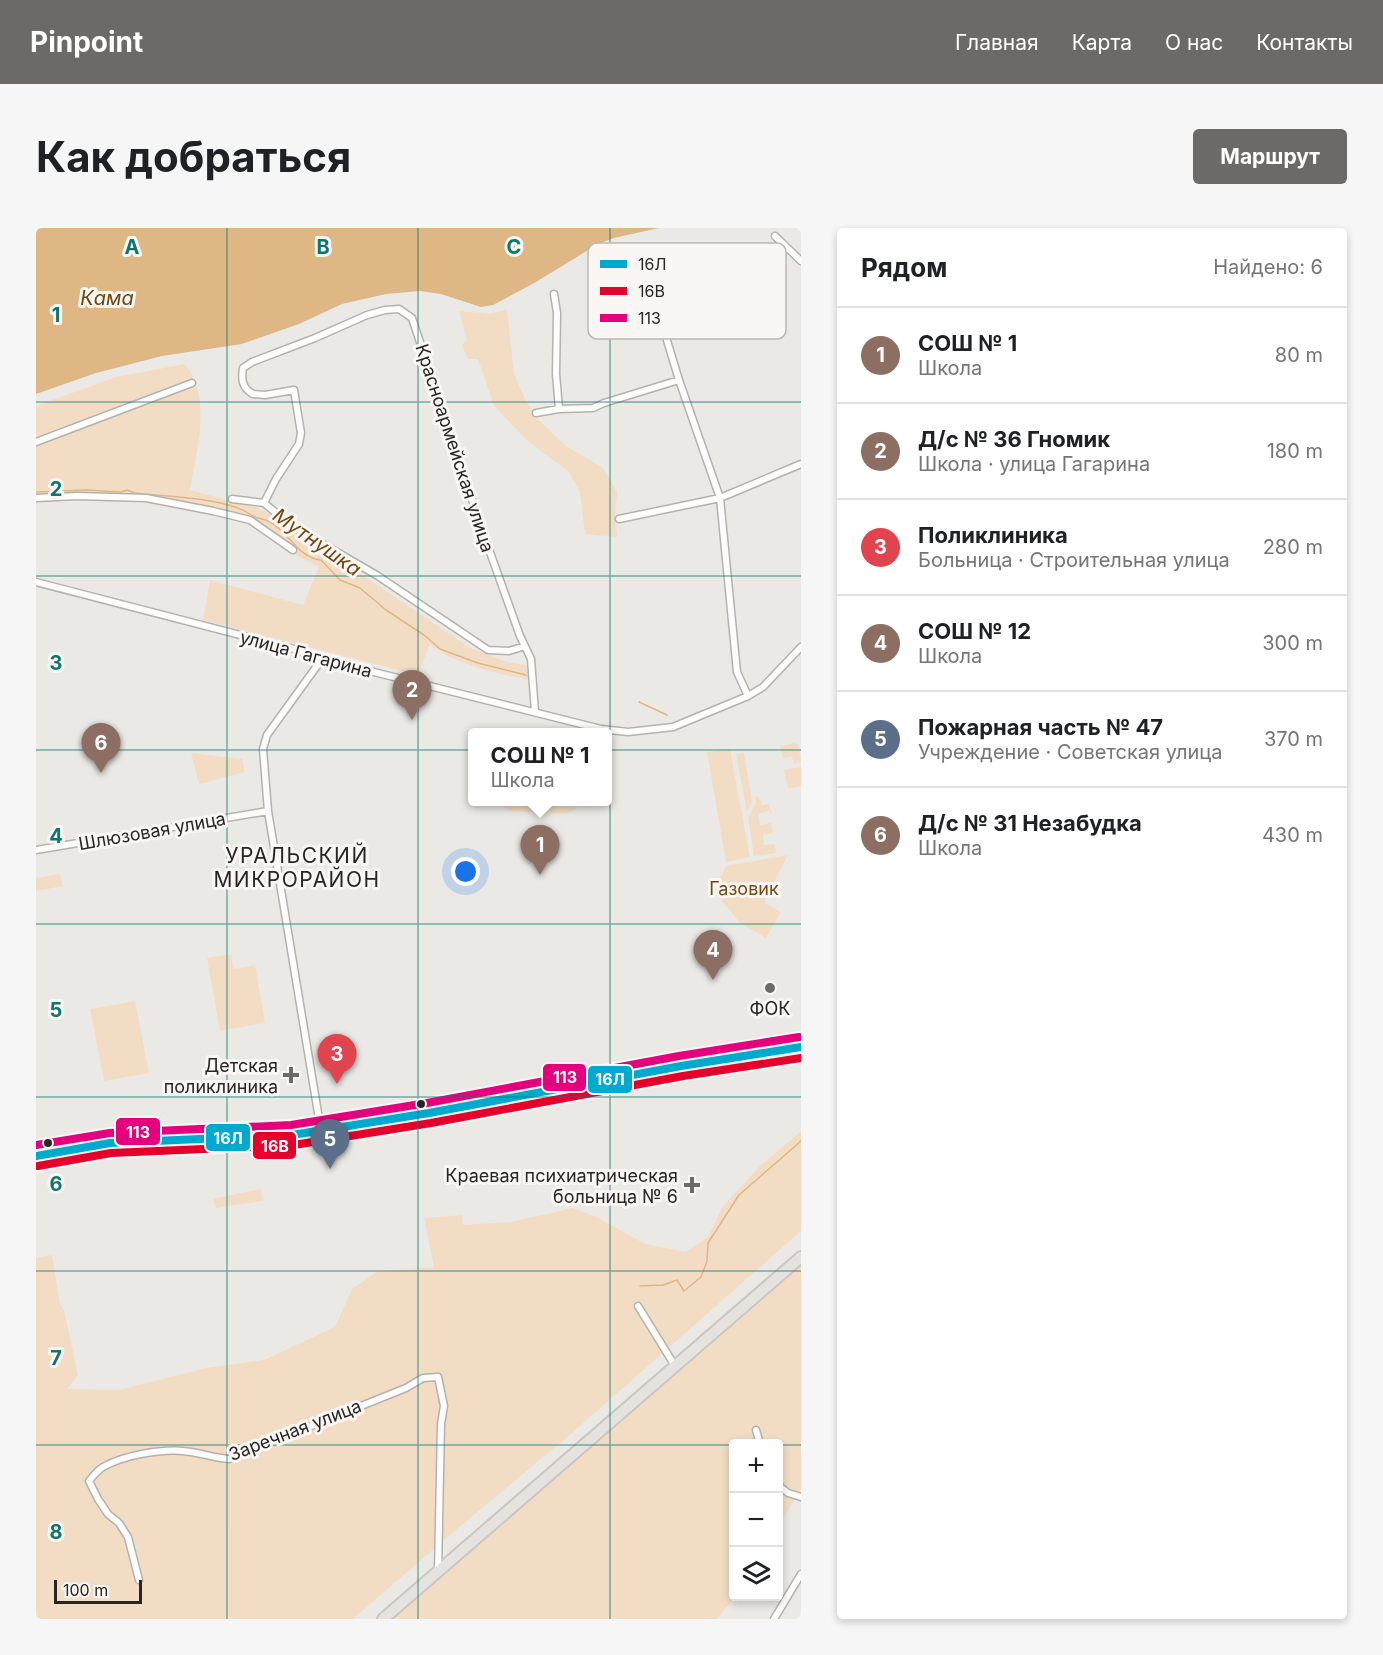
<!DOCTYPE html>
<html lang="ru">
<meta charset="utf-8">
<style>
:root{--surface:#fff;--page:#f6f6f6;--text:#202124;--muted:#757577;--line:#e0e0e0;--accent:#6c6a69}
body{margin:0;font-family:Inter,sans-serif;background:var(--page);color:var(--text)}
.controls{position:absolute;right:18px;bottom:18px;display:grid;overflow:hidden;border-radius:6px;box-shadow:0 3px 9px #0003}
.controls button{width:54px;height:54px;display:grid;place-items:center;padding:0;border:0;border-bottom:2px solid var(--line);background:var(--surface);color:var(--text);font:30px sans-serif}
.scale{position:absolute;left:18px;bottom:15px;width:88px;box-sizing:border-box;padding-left:6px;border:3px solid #272625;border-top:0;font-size:16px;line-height:21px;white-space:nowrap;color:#272625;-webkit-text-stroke:4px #f9f6f3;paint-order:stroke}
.you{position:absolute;left:430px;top:644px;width:21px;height:21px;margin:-15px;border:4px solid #fff;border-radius:50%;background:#1a73e8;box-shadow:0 0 0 9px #1a73e833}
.badge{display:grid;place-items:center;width:39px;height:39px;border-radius:50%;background:var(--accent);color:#fff;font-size:20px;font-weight:700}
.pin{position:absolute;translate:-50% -50px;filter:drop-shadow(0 2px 3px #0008)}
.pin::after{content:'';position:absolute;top:32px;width:21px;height:18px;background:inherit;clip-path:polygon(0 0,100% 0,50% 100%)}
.popup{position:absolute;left:432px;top:500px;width:144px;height:78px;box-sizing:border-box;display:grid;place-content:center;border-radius:6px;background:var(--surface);filter:drop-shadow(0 2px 4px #0005);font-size:20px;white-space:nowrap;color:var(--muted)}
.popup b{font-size:22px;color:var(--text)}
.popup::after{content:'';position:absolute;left:50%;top:100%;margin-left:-12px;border:12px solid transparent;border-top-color:var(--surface)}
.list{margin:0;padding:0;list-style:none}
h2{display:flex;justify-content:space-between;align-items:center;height:78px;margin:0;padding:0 24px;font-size:26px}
h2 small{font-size:20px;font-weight:400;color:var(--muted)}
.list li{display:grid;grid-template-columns:39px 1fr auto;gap:18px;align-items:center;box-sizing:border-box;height:96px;padding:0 24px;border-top:2px solid var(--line)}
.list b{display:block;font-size:22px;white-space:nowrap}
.list p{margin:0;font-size:20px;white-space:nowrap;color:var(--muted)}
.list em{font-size:20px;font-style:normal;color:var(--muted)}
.icon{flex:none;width:33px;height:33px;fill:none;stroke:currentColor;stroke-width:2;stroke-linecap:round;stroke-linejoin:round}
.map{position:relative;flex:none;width:765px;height:1391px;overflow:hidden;border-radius:6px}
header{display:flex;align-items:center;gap:36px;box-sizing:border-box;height:84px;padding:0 30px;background:var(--accent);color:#fff}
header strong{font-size:28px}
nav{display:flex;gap:33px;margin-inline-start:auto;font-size:21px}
.intro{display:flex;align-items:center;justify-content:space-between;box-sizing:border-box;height:144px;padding:0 36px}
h1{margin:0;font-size:42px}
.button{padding:15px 27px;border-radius:6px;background:var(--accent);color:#fff;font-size:21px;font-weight:700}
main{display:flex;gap:36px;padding:0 36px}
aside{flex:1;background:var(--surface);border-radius:6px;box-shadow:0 3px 9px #0003}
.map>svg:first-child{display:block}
</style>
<header>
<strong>Pinpoint</strong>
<nav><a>Главная</a><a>Карта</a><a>О нас</a><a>Контакты</a></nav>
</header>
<div class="intro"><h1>Как добраться</h1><a class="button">Маршрут</a></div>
<main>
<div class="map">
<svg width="765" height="1391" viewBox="0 0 765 1391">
<rect width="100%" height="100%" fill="#ebe9e6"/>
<path fill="#f2ddc4" d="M471,81L478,146L490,173L504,193L530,218L567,240L581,264L579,287L581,309L549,306L544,264L533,244L493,214L458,178L442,131H432L426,117L431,111L423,83L455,86Z
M149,136C176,169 161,223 154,262L219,279L237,287L436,421L468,433L499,439V453C468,447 418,437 394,416L382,447L167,392L174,352L267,377L283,339L257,325L215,290L109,268L0,270V178L80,149Z
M759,515L763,517L765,534L758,536L756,529L747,530L744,518Z
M694,521L714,629L690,634L671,524Z
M155,525L206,531L209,544L163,556Z
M708,525L716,574L711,584L700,526Z
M765,539V558L752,561L748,542Z
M723,568L726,577L733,576L736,588L733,583L722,586L724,597L735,595L737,605L727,607L728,617L739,616L740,625L718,628L712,590L720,575L719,569Z
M464,574H544L539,582L530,586L475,583L469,580Z
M752,627L729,672L730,676L745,684L730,710L704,695L678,663L690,638Z
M24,646L27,658L0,663V650Z
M195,726L197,741L219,737L229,795L184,803L171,730Z
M99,773L113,845L68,853L54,781Z
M765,903V1003L536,1205L422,1300L317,1391H0V1030L16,1027L24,1076L28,1082L42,1147L31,1161L82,1162L170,1140L228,1132L299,1099L316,1061L341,1044L398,1039L388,990L426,987L427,997L474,994L537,980L561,989L609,1016L650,1024L672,1009L687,978L725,937Z
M225,961L227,973L186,979L180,980L177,972L181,970Z
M765,1034V1261L743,1298L742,1216H698V1368L699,1369L681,1391H354L478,1285Z"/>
<path fill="#dfb784" d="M0,0H623L578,10L562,16L500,54L457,77L445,79L405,66L384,63L350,66L306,76L263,96L206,116L126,128L60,145L0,166Z"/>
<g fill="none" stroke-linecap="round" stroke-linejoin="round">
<path stroke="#dfb784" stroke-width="1.5" d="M0,264L51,262L85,264L91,262L99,265C132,269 179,269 209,283C212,285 214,287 217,288C222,291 229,291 234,294C253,304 262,330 285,332L304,352L324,360L350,382L388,407L404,421L442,435L490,447
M603,474L631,487
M604,1058L627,1057L641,1052L648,1063L665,1049L671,1033L672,1015L703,967L765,913"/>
<g stroke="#b3b2b0" stroke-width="9">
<path id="minor" d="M739,8L765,33
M603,20L643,152L684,270L701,444L712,468
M518,66L521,85L520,146L523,181
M622,80L646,73L694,52
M500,185L523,181L557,180L568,175L643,152
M0,214L156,155
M0,270L41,268L110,270L177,283L214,292L257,322
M196,271L228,275L256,298L342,348L452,422L473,423L489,418
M228,275L240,251L263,216L265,205L258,162L229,167L217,166C206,160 205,151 207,140L216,134L279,110L331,87L349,82L363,81L376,90L445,299L484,408L495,431L499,484
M583,291L684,270L765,236
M0,354L258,421L286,431L565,501L592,504L637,499L712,468L727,459L765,419
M0,622L232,583
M285,903L232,583L227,521L231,507L286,431
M602,1078L639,1138
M720,1202L724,1216
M742,1257L752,1265L765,1269
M103,1352L92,1309L83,1295L72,1286L62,1271L53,1253C57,1248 62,1242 67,1239C88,1227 131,1219 155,1224C168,1226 180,1230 193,1231L370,1160L387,1150L402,1149L408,1178L405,1196L402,1344
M738,1391L765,1346"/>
</g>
<g stroke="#b3b2b0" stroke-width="12">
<path id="secondary" d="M0,928L74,915L256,907L393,885L645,838L765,819"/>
</g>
<g stroke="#c8c7c6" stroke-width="14">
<path id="primary" d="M347,1391L765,1029"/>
</g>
<use href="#minor" stroke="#fcfcfb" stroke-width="6"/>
<use href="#secondary" stroke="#fcfcfb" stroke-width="9"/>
<use href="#primary" stroke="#e6e2de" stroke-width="10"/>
<g stroke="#f9f6f3" stroke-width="12">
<path id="bus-1" d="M0,928L74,915L256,907L393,885L645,838L765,819"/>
</g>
<g stroke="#f9f6f3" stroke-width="12">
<path id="bus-2" d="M2,938L75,925L258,917L395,895L647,848L765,830"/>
</g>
<g stroke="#f9f6f3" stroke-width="12">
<path id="bus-3" d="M0,917L74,905L255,897L391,875L643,828L763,809"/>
</g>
<use href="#bus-1" stroke="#00a9ce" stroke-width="8"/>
<use href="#bus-2" stroke="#e4002b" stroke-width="8"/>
<use href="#bus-3" stroke="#e5007d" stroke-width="8"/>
</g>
<path fill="none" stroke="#0f766e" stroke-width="1.5" stroke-opacity="0.55" d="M191,0V1391M382,0V1391M574,0V1391M0,174H765M0,348H765M0,522H765M0,696H765M0,869H765M0,1043H765M0,1217H698M742,1217H765"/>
<g fill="#6c6a69" stroke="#f9f6f3" stroke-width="2">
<circle cx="734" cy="760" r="6"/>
<path d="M252 838h6v6h6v6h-6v6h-6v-6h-6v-6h6z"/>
<path d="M653 948h6v6h6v6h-6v6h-6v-6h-6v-6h6z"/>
</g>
<g fill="#272625" stroke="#f9f6f3" stroke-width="2">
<circle cx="385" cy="876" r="5"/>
<circle cx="12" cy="915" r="5"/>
</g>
<g text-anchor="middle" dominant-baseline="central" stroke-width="6" stroke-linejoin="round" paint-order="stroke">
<g font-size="18" fill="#272625" stroke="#f9f6f3">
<text transform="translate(419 220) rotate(72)">Красноармейская улица</text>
<text transform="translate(270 426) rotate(15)">улица Гагарина</text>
<text transform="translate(116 603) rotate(-10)">Шлюзовая улица</text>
<text transform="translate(259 1202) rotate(-21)">Заречная улица</text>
</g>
<g font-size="18" fill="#6e4911" stroke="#f9f6f3">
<text x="708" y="660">Газовик</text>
</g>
<g font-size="18" fill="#272625" stroke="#f9f6f3" text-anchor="end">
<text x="734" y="780" text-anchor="middle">ФОК</text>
<text x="242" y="837">Детская<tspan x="242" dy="21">поликлиника</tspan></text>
<text x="642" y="947">Краевая психиатрическая<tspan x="642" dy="21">больница № 6</tspan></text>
</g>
<g font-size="20" font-style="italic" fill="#6d470f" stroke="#f9f6f3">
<text x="71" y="70">Кама</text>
<text transform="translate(281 314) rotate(35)">Мутнушка</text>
</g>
<g font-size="21" letter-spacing="1.5" fill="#272625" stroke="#f9f6f3">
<text x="261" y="627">УРАЛЬСКИЙ<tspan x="261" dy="24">МИКРОРАЙОН</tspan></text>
</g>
</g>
<rect x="552" y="15" width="198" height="96" rx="9" fill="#f9f6f3" stroke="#bab8b5" stroke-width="1.5"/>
<rect x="564" y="32" width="27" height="8" fill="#00a9ce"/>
<rect x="564" y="59" width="27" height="8" fill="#e4002b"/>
<rect x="564" y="86" width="27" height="8" fill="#e5007d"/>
<g font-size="16" fill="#272625">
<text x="602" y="42">16Л</text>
<text x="602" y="69">16В</text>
<text x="602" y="96">113</text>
</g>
<g font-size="20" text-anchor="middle" font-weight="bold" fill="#0f766e" stroke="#f9f6f3" stroke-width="6" stroke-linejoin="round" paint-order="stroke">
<text x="96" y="26">A</text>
<text x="287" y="26">B</text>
<text x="478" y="26">C</text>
<text x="20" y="94">1</text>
<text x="20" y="268">2</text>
<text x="20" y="442">3</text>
<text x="20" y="615">4</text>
<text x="20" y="789">5</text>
<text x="20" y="963">6</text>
<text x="20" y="1137">7</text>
<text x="20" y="1311">8</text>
</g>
<g stroke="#f9f6f3" stroke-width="2">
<rect x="506" y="835" width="45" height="29" rx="6" fill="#e5007d"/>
<rect x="551" y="837" width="46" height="29" rx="6" fill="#00a9ce"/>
<rect x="79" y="889" width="46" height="29" rx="6" fill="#e5007d"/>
<rect x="169" y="895" width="46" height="29" rx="6" fill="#00a9ce"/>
<rect x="216" y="903" width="45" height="29" rx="6" fill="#e4002b"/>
</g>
<g font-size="16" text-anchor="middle" font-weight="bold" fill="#fff">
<text x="529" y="855">113</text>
<text x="574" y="857">16Л</text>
<text x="102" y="910">113</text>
<text x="192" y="916">16Л</text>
<text x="239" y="924">16В</text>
</g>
</svg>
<div class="controls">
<button>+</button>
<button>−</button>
<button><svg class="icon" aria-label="layers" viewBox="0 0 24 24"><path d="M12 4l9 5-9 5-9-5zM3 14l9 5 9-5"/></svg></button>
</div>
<div class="scale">100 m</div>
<div class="you"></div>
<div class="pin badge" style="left:504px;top:647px;background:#8d6e63">1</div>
<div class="popup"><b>СОШ № 1</b>Школа</div>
<div class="pin badge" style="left:376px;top:492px;background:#8d6e63">2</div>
<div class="pin badge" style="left:301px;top:856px;background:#e0444e">3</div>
<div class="pin badge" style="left:677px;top:752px;background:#8d6e63">4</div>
<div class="pin badge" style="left:294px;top:941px;background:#5c6f8a">5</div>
<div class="pin badge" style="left:65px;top:545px;background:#8d6e63">6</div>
</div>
<aside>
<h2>Рядом<small>Найдено: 6</small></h2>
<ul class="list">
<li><span class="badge" style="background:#8d6e63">1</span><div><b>СОШ № 1</b><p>Школа</p></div><em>80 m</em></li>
<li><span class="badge" style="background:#8d6e63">2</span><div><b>Д/с № 36 Гномик</b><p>Школа · улица Гагарина</p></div><em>180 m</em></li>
<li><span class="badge" style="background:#e0444e">3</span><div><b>Поликлиника</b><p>Больница · Строительная улица</p></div><em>280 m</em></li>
<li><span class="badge" style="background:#8d6e63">4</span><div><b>СОШ № 12</b><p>Школа</p></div><em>300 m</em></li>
<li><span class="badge" style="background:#5c6f8a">5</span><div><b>Пожарная часть № 47</b><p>Учреждение · Советская улица</p></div><em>370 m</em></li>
<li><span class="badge" style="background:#8d6e63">6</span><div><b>Д/с № 31 Незабудка</b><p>Школа</p></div><em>430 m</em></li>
</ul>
</aside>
</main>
